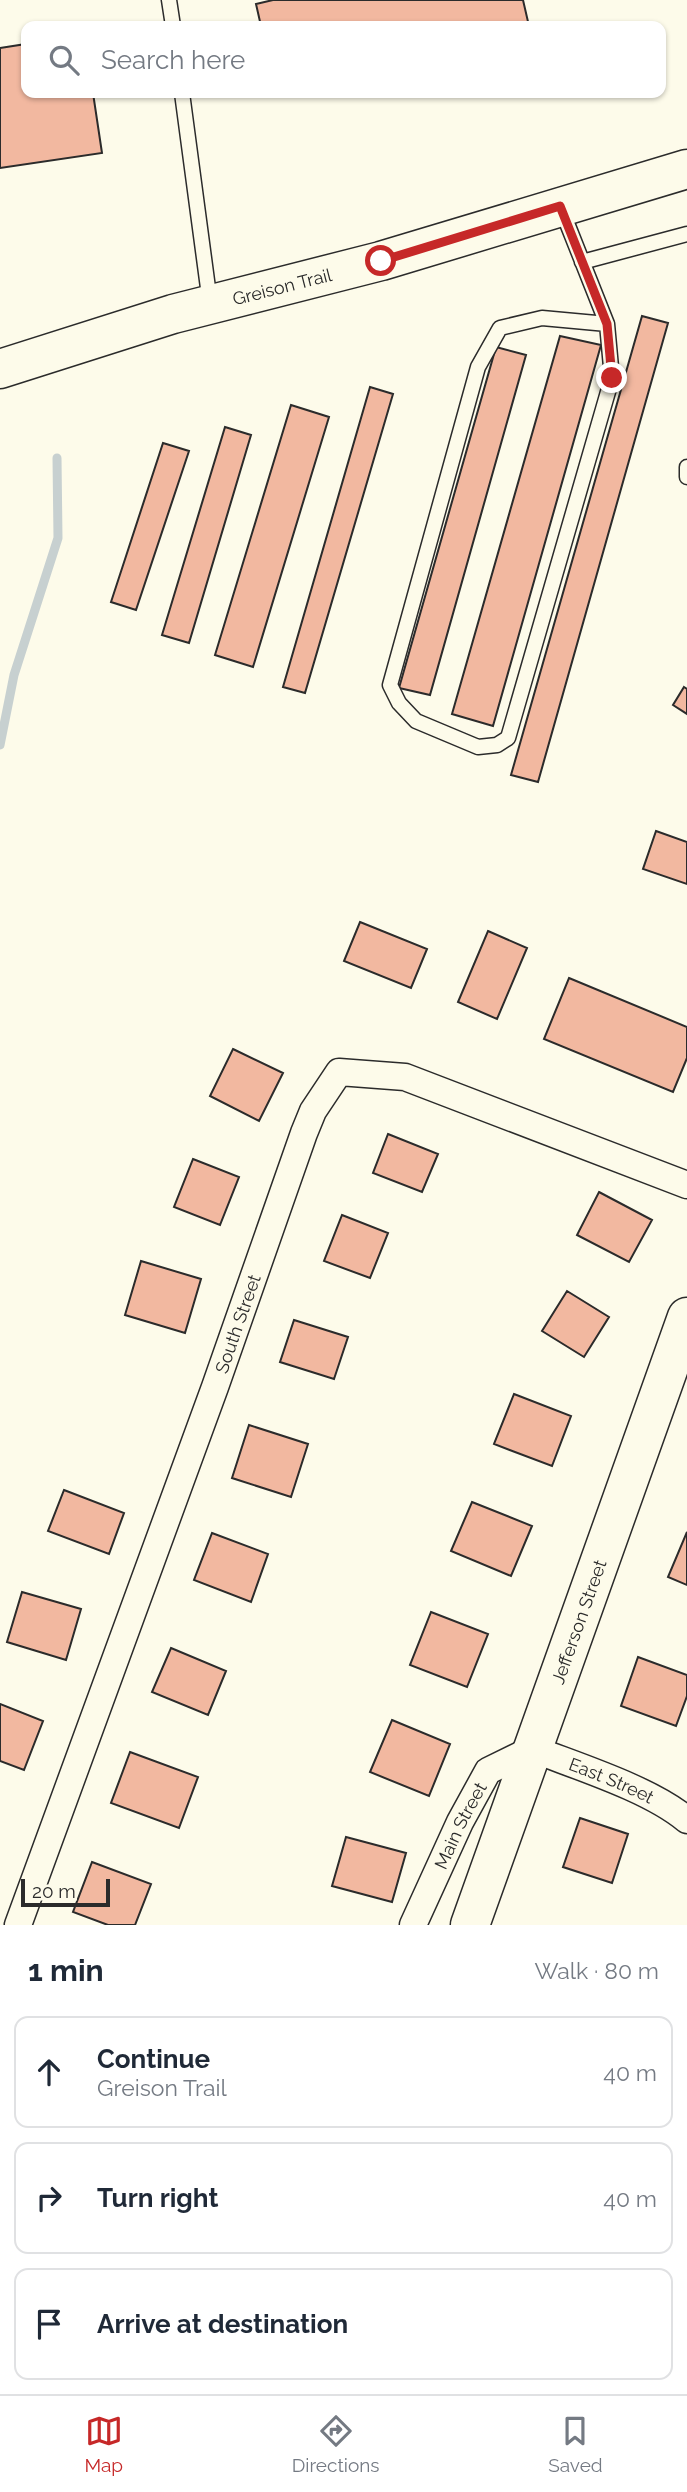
<!DOCTYPE html>
<meta charset="utf-8">
<style>
:root{--surface:#fff;--page:#f2f2f3;--text:#1f2937;--muted:#747a83;--line:#e0e1e3;--accent:#c62828}
body{margin:0;font-family:Raleway,sans-serif;background:var(--page);color:var(--text)}
.scale{position:absolute;left:21px;bottom:18px;width:89px;box-sizing:border-box;padding-left:7px;border:4px solid #2b2b2b;border-top:0;font-size:19px;line-height:24px;white-space:nowrap;color:#2b2b2b;-webkit-text-stroke:5px #fdfbea;paint-order:stroke}
.stop{position:absolute;width:21px;height:21px;margin:-16px;border:5px solid #c62828;border-radius:50%;background:#fff}
.stop.end{background:#c62828;border-color:#fff;box-shadow:0 2px 7px #0008}
.list{margin:0;padding:0;list-style:none}
h2{display:flex;justify-content:space-between;align-items:center;height:91px;margin:0;padding:0 28px;font-size:30px}
h2 small{font-size:23px;font-weight:400;color:var(--muted)}
.list li{display:grid;grid-template-columns:46px 1fr auto;gap:21px;align-items:center;box-sizing:border-box;height:112px;margin:0 14px 14px;padding:0 14px;border:2px solid var(--line);border-radius:14px}
.list b{display:block;font-size:26px;white-space:nowrap}
.list p{margin:0;font-size:23px;white-space:nowrap;color:var(--muted)}
.list em{font-size:23px;font-style:normal;color:var(--muted)}
.icon{flex:none;width:38px;height:38px;fill:none;stroke:currentColor;stroke-width:2;stroke-linecap:round;stroke-linejoin:round}
.map{position:relative;flex:none;width:687px;height:1925px;overflow:hidden}
.search{position:absolute;background:var(--surface);box-shadow:0 2px 5px #0004;left:21px;right:21px;top:21px;height:77px;display:flex;align-items:center;gap:18px;box-sizing:border-box;padding:0 24px;border-radius:14px;color:var(--muted);font-size:26px}
.sheet{height:469px;background:var(--surface)}
nav{display:flex;justify-content:space-around;align-items:center;box-sizing:border-box;height:98px;border-top:2px solid var(--line);background:var(--surface);font-size:19px;color:var(--muted)}
nav a{display:grid;justify-items:center;gap:4px}
nav .on{color:var(--accent)}
.map>svg:first-child{display:block}
</style>
<div class="map">
<svg width="687" height="1925" viewBox="0 0 687 1925">
<rect width="100%" height="100%" fill="#fdfbea"/>
<g fill="none" stroke-linecap="round" stroke-linejoin="round">
<path stroke="#c7d0d0" stroke-width="9" d="M0,745L14,675L58,538L57,458"/>
</g>
<path fill="#f2b8a0" stroke="#2b2b2b" stroke-width="2" d="M273,0H523L529,26H261L256,4Z
M26,44V93H93L102,153L0,168V48Z
M642,316L668,323L538,782L511,775Z
M560,336L601,345L493,726L452,714Z
M496,347L526,355L430,695L399,688Z
M370,387L393,394L305,693L283,687Z
M291,405L329,417L253,667L215,655Z
M225,427L251,435L189,643L162,635Z
M163,443L189,451L136,610L111,602Z
M684,687L687,689V714L673,705Z
M656,831L687,842V884L643,869Z
M360,922L427,949L411,988L344,961Z
M488,931L527,948L497,1019L458,1002Z
M569,978L687,1027V1058L673,1092L544,1039Z
M233,1049L283,1073L259,1121L210,1096Z
M388,1134L438,1154L422,1192L373,1173Z
M193,1159L239,1177L220,1225L174,1207Z
M599,1192L652,1220L629,1262L577,1235Z
M342,1215L388,1233L370,1278L324,1261Z
M141,1261L201,1279L185,1333L125,1315Z
M567,1291L609,1317L584,1357L542,1331Z
M294,1320L348,1337L334,1379L280,1362Z
M514,1394L571,1416L552,1466L494,1444Z
M249,1425L308,1444L291,1497L232,1478Z
M64,1490L124,1513L109,1554L48,1531Z
M472,1502L532,1526L511,1576L451,1551Z
M687,1532V1585L668,1577Z
M212,1533L268,1554L251,1602L194,1580Z
M22,1592L81,1609L66,1660L7,1642Z
M431,1612L488,1634L467,1687L410,1665Z
M171,1648L226,1671L208,1715L152,1692Z
M638,1657L687,1675V1696L676,1726L621,1706Z
M0,1704L43,1721L24,1770L0,1761Z
M392,1720L450,1744L429,1796L370,1772Z
M130,1752L198,1777L179,1828L111,1803Z
M580,1818L628,1834L612,1883L563,1867Z
M346,1837L406,1853L392,1902L332,1886Z
M92,1862L151,1884L135,1925H108L73,1912Z"/>
<g fill="none" stroke-linecap="round" stroke-linejoin="round">
<g stroke="#2b2b2b" stroke-width="17">
<path id="lane" d="M169,0L173,26
M182,93L210,303
M561,208L607,324L612,378L508,738L497,745L478,747L416,721L399,703L390,685L478,367L500,328L542,318L607,324
M582,262L687,234
M687,467V477"/>
</g>
<g stroke="#2b2b2b" stroke-width="29">
<g id="street">
<path id="s1" d="M18,1925L215,1387L304,1133L313,1111L339,1072L405,1077L687,1185"/>
<path id="s2" d="M413,1925L460,1822L488,1771L533,1749C579,1767 650,1789 687,1820"/>
</g>
</g>
<g stroke="#2b2b2b" stroke-width="41">
<g id="secondary">
<path id="s3" d="M0,369L173,314L381,261L687,169"/>
<path id="s4" d="M470,1925L687,1317"/>
</g>
</g>
<use href="#lane" stroke="#fdfbea" stroke-width="14"/>
<use href="#street" stroke="#fdfbea" stroke-width="26"/>
<use href="#secondary" stroke="#fdfbea" stroke-width="38"/>
</g>
<g fill="none" stroke-linecap="round" stroke-linejoin="round">
<path stroke="#c62828" stroke-width="9" d="M381,261L560,206L607,324L612,378"/>
</g>
<g text-anchor="middle" dominant-baseline="central" stroke-width="5" stroke-linejoin="round" paint-order="stroke">
<g font-size="18" fill="#2b2b2b" stroke="#fdfbea">
<text stroke="none"><textPath href="#s3" startOffset="294">Greison Trail</textPath></text>
<text stroke="none"><textPath href="#s1" startOffset="640">South Street</textPath></text>
<text stroke="none"><textPath href="#s4" startOffset="322">Jefferson Street</textPath></text>
<text stroke="none"><textPath href="#s2" startOffset="306">East Street</textPath></text>
<text stroke="none"><textPath href="#s2" startOffset="110">Main Street</textPath></text>
</g>
</g>
</svg>
<div class="scale">20 m</div>
<div class="stop" style="left:381px;top:261px"></div>
<div class="stop end" style="left:612px;top:378px"></div>
<div class="search"><svg class="icon" aria-label="search" viewBox="0 0 24 24"><circle cx="10" cy="10" r="6"/><path d="M15 15l6 6"/></svg>Search here</div>
</div>
<section class="sheet">
<h2>1 min<small>Walk · 80 m</small></h2>
<ul class="list">
<li><svg class="icon" aria-label="ahead" viewBox="0 0 24 24"><path d="M12 20V5M6 11l6-6 6 6"/></svg><div><b>Continue</b><p>Greison Trail</p></div><em>40 m</em></li>
<li><svg class="icon" aria-label="right" viewBox="0 0 24 24"><path d="M7 20v-9h11M14 6l5 5-5 5"/></svg><div><b>Turn right</b></div><em>40 m</em></li>
<li><svg class="icon" aria-label="arrive" viewBox="0 0 24 24"><path d="M6 21V4h12l-3 4 3 4H6"/></svg><div><b>Arrive at destination</b></div></li>
</ul>
</section>
<nav>
<a class="on"><svg class="icon" aria-label="map" viewBox="0 0 24 24"><path d="M3 6l6-2 6 2 6-2v14l-6 2-6-2-6 2zM9 4v14M15 6v14"/></svg>Map</a>
<a><svg class="icon" aria-label="directions" viewBox="0 0 24 24"><path d="M12 3l9 9-9 9-9-9zM9 14v-3h6M13 9l2 2-2 2"/></svg>Directions</a>
<a><svg class="icon" aria-label="saved" viewBox="0 0 24 24"><path d="M7 4h10v16l-5-4-5 4z"/></svg>Saved</a>
</nav>
